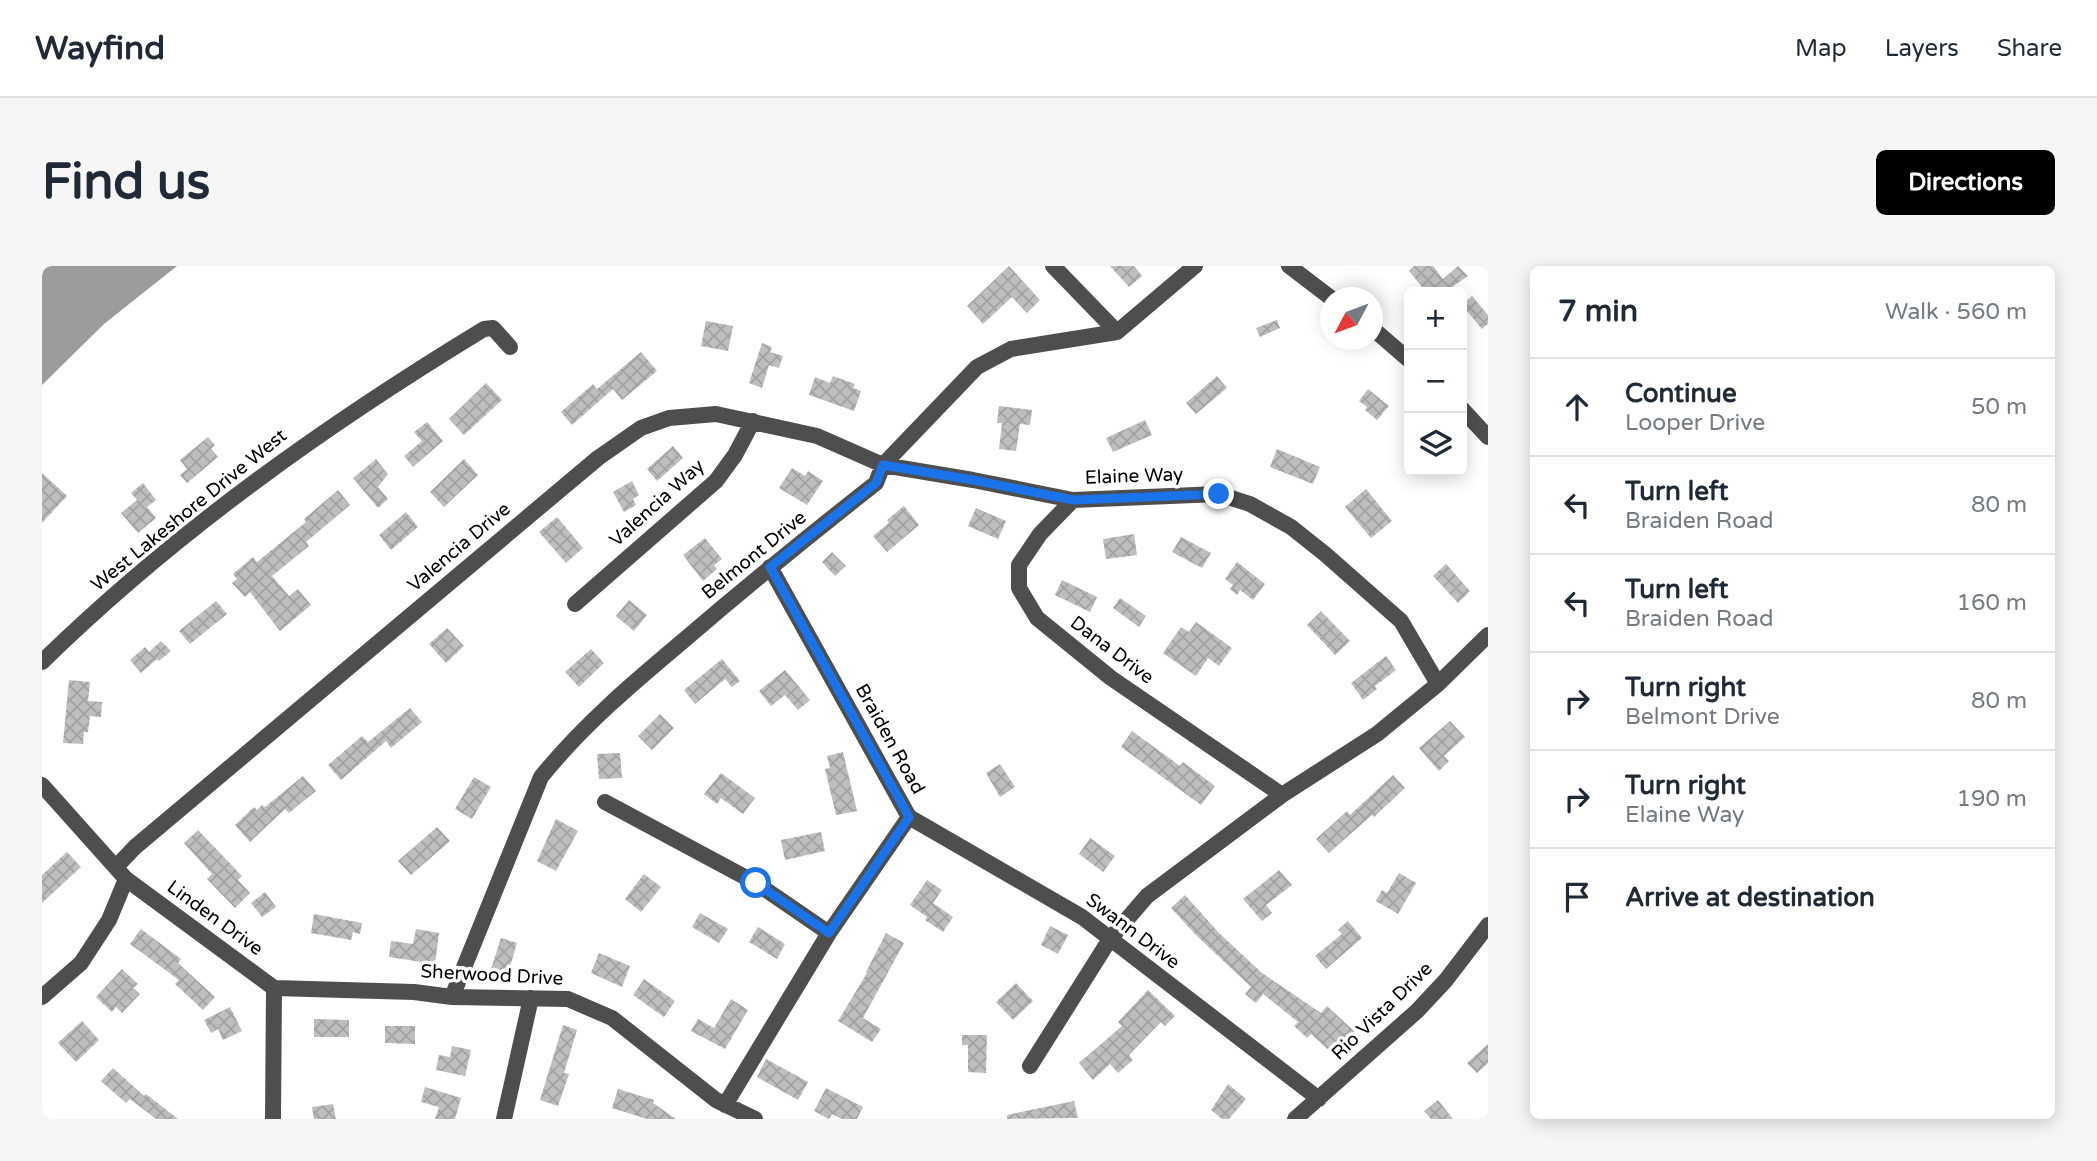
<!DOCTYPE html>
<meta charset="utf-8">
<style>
:root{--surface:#fff;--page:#f6f6f7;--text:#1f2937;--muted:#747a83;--line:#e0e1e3;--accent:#000}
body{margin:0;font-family:"Varela Round",sans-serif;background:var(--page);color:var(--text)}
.controls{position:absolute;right:21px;top:21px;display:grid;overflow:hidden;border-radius:10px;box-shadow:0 4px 18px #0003}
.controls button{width:63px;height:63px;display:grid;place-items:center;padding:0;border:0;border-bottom:2px solid var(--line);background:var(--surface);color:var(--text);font:35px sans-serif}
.compass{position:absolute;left:1278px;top:21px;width:63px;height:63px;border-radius:50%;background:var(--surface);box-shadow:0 4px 18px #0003;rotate:229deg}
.stop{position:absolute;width:21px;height:21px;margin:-16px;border:5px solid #1a73e8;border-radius:50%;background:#fff}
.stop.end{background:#1a73e8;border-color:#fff;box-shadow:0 2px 7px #0008}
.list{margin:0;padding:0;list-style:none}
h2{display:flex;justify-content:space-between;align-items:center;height:91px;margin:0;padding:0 28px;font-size:30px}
h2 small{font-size:23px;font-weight:400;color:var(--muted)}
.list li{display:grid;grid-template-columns:46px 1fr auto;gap:21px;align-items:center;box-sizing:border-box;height:98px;padding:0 28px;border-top:2px solid var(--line)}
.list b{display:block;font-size:26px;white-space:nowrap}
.list p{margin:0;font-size:23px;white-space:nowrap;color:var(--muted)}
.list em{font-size:23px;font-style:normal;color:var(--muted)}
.icon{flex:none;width:38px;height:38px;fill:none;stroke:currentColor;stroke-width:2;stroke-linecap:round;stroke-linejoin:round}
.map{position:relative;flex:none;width:1446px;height:853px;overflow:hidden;border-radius:10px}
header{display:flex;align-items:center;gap:42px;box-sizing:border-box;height:98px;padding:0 35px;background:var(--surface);border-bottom:2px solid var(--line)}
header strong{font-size:33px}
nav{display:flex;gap:38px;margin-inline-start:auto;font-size:24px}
.intro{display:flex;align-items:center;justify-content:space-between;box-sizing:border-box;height:168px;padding:0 42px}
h1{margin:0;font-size:49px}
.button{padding:18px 32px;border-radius:10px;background:var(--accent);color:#fff;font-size:24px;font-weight:700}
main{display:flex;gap:42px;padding:0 42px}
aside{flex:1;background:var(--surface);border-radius:10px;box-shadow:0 4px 18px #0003}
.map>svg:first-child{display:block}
</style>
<header>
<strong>Wayfind</strong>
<nav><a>Map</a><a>Layers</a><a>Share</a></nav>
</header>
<div class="intro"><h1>Find us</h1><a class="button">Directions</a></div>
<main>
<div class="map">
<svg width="1446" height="853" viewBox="0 0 1446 853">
<defs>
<pattern id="building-cross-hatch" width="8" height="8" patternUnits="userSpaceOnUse" patternTransform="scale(1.75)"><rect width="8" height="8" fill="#bebebe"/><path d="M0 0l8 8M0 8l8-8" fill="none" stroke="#a2a2a2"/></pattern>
</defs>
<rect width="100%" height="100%" fill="#fff"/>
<path fill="#9c9c9c" d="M0,0H135L62,58L0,119Z"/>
<path fill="url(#building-cross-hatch)" d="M967,0L998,34L985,47L970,31L941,58L925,40Z
M1068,0H1092L1100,10L1087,21Z
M1372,0H1391L1401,13L1416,0L1426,10L1403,26H1384L1367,5Z
M1430,30L1446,49V58L1440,63L1420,39Z
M1235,54L1238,62L1218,71L1214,62Z
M664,55L691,60L686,85L659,80Z
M720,77L730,81L728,86L741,90L737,102L727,99L720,122L707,117Z
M599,86L615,105L580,134L571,123L530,159L519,146L551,118L555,123Z
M791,110L813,118L811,122L819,125L812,145L767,129L773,111L788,117Z
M1175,110L1185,122L1154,148L1144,137Z
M444,117L460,134L422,169L407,153Z
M1326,123L1347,140L1335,154L1323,144L1325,141L1317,135Z
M957,140L990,144L988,159L978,158L974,185L957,183L960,157H955Z
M1103,154L1110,169L1071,186L1064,172Z
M385,156L401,175L371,201L362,190L380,175L372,166Z
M166,171L173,179L169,183L176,191L145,217L138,209L145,203L138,194Z
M631,180L641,192L615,215L605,203Z
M1235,183L1278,201L1271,218L1228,201Z
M334,193L346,208L336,221L346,233L336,242L311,212Z
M422,193L436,209L402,241L388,226Z
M750,202L763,210L766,205L781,215L765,239L737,222Z
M0,207L25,230L0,257Z
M590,215L597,229L591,233L594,239L582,246L571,226Z
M101,217L114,234L105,241L114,252L96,267L79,247L95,234L89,227Z
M1324,223L1350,255L1329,272L1303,241Z
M296,224L308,239L264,276L267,280L230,310L247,330L256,323L269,339L238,365L208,326L203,331L190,317L195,313L191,308L211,291L215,296L264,256L262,253Z
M862,240L877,259L845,286L831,270L847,257L845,254Z
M934,242L964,255L956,273L926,260Z
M364,246L376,261L349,284L337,269Z
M515,251L541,282L524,297L497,266Z
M1092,268L1095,289L1064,293L1061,273Z
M1139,271L1169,287L1160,302L1130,286Z
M663,272L680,293L672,299L675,303L661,315L641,289Z
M790,286L804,300L793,310L780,296Z
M1195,296L1223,318L1211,334L1198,324L1195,329L1188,323L1191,319L1183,313Z
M1404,298L1428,325L1416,337L1391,310Z
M1020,314L1055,331L1048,346L1013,329Z
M1078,332L1104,350L1097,361L1071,342Z
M587,334L605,349L592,365L574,350Z
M174,335L185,348L148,378L137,365Z
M1279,345L1308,375L1293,389L1265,359Z
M1154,356L1190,382L1177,400L1166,392L1154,410L1121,387L1139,361L1147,366Z
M405,362L422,380L404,397L387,378Z
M119,375L129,385L117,395L115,393L99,407L88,394L103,381L107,386Z
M549,383L562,397L537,421L523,406Z
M1344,390L1354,404L1333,420L1335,423L1321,434L1309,417Z
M680,393L698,415L690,421L683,413L653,438L642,424Z
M743,404L768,434L756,444L743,429L729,440L717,425Z
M27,414L48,416L46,435L60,436L59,451L48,450L46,466H42L41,478L21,477Z
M368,442L380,456L349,482L344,475L299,514L286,499L320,470L326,476Z
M618,448L632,462L610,484L596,470Z
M1408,455L1423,471L1402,490L1407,495L1397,505L1377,482Z
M1090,465L1138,500L1141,496L1173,520L1159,539L1079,481Z
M801,486L815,545L794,549L783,503L788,502L785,490Z
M578,487L580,512L557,513L555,488Z
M958,498L973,521L958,531L944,507Z
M679,507L713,532L701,548L679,532L675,538L662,528Z
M1351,509L1363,522L1332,551L1330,549L1287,587L1274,573L1305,545L1308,549Z
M261,510L274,525L247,547L243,543L208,576L193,559L212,541L215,544L220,539L223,541Z
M432,511L449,521L430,553L413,543Z
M514,553L536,565L514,605L495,595Z
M395,561L408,575L369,609L356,595Z
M156,564L200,610L196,614L208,627L193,642L165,613L170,608L142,577Z
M779,566L783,585L743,594L739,574Z
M1048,572L1073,590L1061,606L1037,588Z
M25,586L39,601L0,637V609Z
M1237,604L1250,619L1224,639L1230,647L1220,655L1201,633Z
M1357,607L1374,617L1356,648L1334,635L1340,624L1345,627Z
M602,608L619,621L599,646L583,633Z
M885,614L900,624L891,637L911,651L901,666L883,654L885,651L868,639Z
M223,626L234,641L220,651L209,637Z
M1143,629L1177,667L1220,707L1279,747L1285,740L1312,765L1291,788L1269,768L1265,772L1252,760L1256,756L1221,728L1214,737L1203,728L1209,721L1155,670L1129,642Z
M658,647L686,663L677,677L650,661Z
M272,648L320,657L318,668L311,666L309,674L269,667Z
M1306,655L1320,672L1284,703L1273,690L1300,668L1296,664Z
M1008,660L1026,669L1016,688L999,679Z
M716,661L743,678L735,693L707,676Z
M99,663L139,693L136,697L173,731L161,744L133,718L137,714L88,678Z
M374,663L397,667L393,698L347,691L349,675L371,678Z
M844,667L862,677L821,752L839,763L830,776L796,755L825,707L824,706Z
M459,672L475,677L465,711L448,706Z
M557,687L588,700L580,721L549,707Z
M80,703L96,718L91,722L98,728L80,747L74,741L70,746L54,731Z
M602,713L633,735L622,751L591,729Z
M974,717L991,735L971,754L954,736Z
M1106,724L1133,750L1123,760L1119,756L1087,789L1091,794L1076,807L1068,798L1051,814L1037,797L1080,760L1076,756Z
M689,733L706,744L683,783L649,765L656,753L672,762Z
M188,741L200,765L181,774L176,763L169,767L162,754Z
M272,753L307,754V771H272Z
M40,755L57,774L34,796L16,777Z
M521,759L535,764L522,807L527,808L516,840L498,834Z
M343,760H373V778L343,777Z
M920,769H945L944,807L926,806V779H920Z
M1446,778V797L1435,807L1425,797Z
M410,780L429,784L423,810L394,804L397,789L408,791Z
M724,793L766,816L756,834L715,811Z
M71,802L102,830L104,828L136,853H114L88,833L84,837L59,815Z
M1186,818L1204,833L1187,853H1180L1169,844Z
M383,821L419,832L413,853H393L397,841L379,836Z
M784,822L821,841L815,853H800L790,848L787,853L772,845Z
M576,823L612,834L611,837L634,853H605L570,842Z
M1396,834L1411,853H1389L1382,845Z
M1032,835L1036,852L965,853V849Z
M291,838L294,853H272L270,841Z"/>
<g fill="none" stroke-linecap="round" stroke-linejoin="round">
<path stroke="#4e4e4e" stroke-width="16" d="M1011,0L1075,66
M1247,0L1289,32
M1330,62L1367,94
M1420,143L1446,171
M1031,234L998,268L977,299V322L995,352L1069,412L1240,529
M533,338L674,215L693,189L711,155
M0,396C133,266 284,159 442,63L451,62L468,81
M0,519L84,613L232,722L231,853
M563,536L714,617L787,667
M867,551L1040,651L1277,833
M74,601L93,581L556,192L599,162L627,152L674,148L775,170L841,199L931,214L1031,234L1177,228L1208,238L1249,261L1283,288L1359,355L1396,418
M232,722L372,726L410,731L526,733L570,752L674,834L713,853
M0,731L39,697L67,654L84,613
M410,731L499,511C541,459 591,417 641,375C704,321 769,268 834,217L841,199L935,101L969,83L1075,66L1153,0
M988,800L1068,673L1105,630L1240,529L1335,468L1396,418L1446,369
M683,839L787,667L867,551L728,301
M462,853L489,732
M1253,853L1375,745L1404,714L1446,659"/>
</g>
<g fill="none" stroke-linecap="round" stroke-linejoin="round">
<path stroke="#1a73e8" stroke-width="9" d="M714,617L787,667L867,551L728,301L834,217L841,199L931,214L1031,234L1177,228"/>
</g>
<g text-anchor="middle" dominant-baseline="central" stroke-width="7" stroke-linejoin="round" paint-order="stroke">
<g font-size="19" fill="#000" stroke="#fff">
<text transform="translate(1092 210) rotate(-2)">Elaine Way</text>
<text transform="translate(615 237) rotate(-42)">Valencia Way</text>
<text transform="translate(147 244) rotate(-39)">West Lakeshore Drive West</text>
<text transform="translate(417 281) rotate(-40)">Valencia Drive</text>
<text transform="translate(712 289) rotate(-39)">Belmont Drive</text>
<text transform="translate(1070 384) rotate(37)">Dana Drive</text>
<text transform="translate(848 473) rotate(61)">Braiden Road</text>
<text transform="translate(173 652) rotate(36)">Linden Drive</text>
<text transform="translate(1091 665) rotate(37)">Swann Drive</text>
<text transform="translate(450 709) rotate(3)">Sherwood Drive</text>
<text transform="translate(1340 745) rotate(-44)">Rio Vista Drive</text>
</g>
</g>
</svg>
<div class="controls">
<button>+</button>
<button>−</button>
<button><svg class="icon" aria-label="layers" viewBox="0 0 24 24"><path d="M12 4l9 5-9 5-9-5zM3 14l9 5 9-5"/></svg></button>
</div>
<svg class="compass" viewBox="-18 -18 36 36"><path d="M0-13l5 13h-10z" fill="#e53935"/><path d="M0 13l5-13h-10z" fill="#747a83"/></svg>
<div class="stop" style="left:714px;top:617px"></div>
<div class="stop end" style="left:1177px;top:228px"></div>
</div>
<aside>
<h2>7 min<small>Walk · 560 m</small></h2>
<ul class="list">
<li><svg class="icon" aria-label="ahead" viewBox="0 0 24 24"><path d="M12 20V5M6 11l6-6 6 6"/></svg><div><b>Continue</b><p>Looper Drive</p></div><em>50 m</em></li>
<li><svg class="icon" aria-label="left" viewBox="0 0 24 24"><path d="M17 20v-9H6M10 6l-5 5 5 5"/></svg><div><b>Turn left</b><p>Braiden Road</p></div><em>80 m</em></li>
<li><svg class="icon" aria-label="left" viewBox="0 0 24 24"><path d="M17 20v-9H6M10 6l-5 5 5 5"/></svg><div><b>Turn left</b><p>Braiden Road</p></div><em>160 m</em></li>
<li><svg class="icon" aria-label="right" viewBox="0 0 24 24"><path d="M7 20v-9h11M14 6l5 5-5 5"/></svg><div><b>Turn right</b><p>Belmont Drive</p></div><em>80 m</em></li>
<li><svg class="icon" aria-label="right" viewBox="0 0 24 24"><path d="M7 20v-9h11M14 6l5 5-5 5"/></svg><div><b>Turn right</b><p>Elaine Way</p></div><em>190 m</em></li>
<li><svg class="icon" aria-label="arrive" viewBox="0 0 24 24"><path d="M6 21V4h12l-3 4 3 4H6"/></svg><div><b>Arrive at destination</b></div></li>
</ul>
</aside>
</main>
